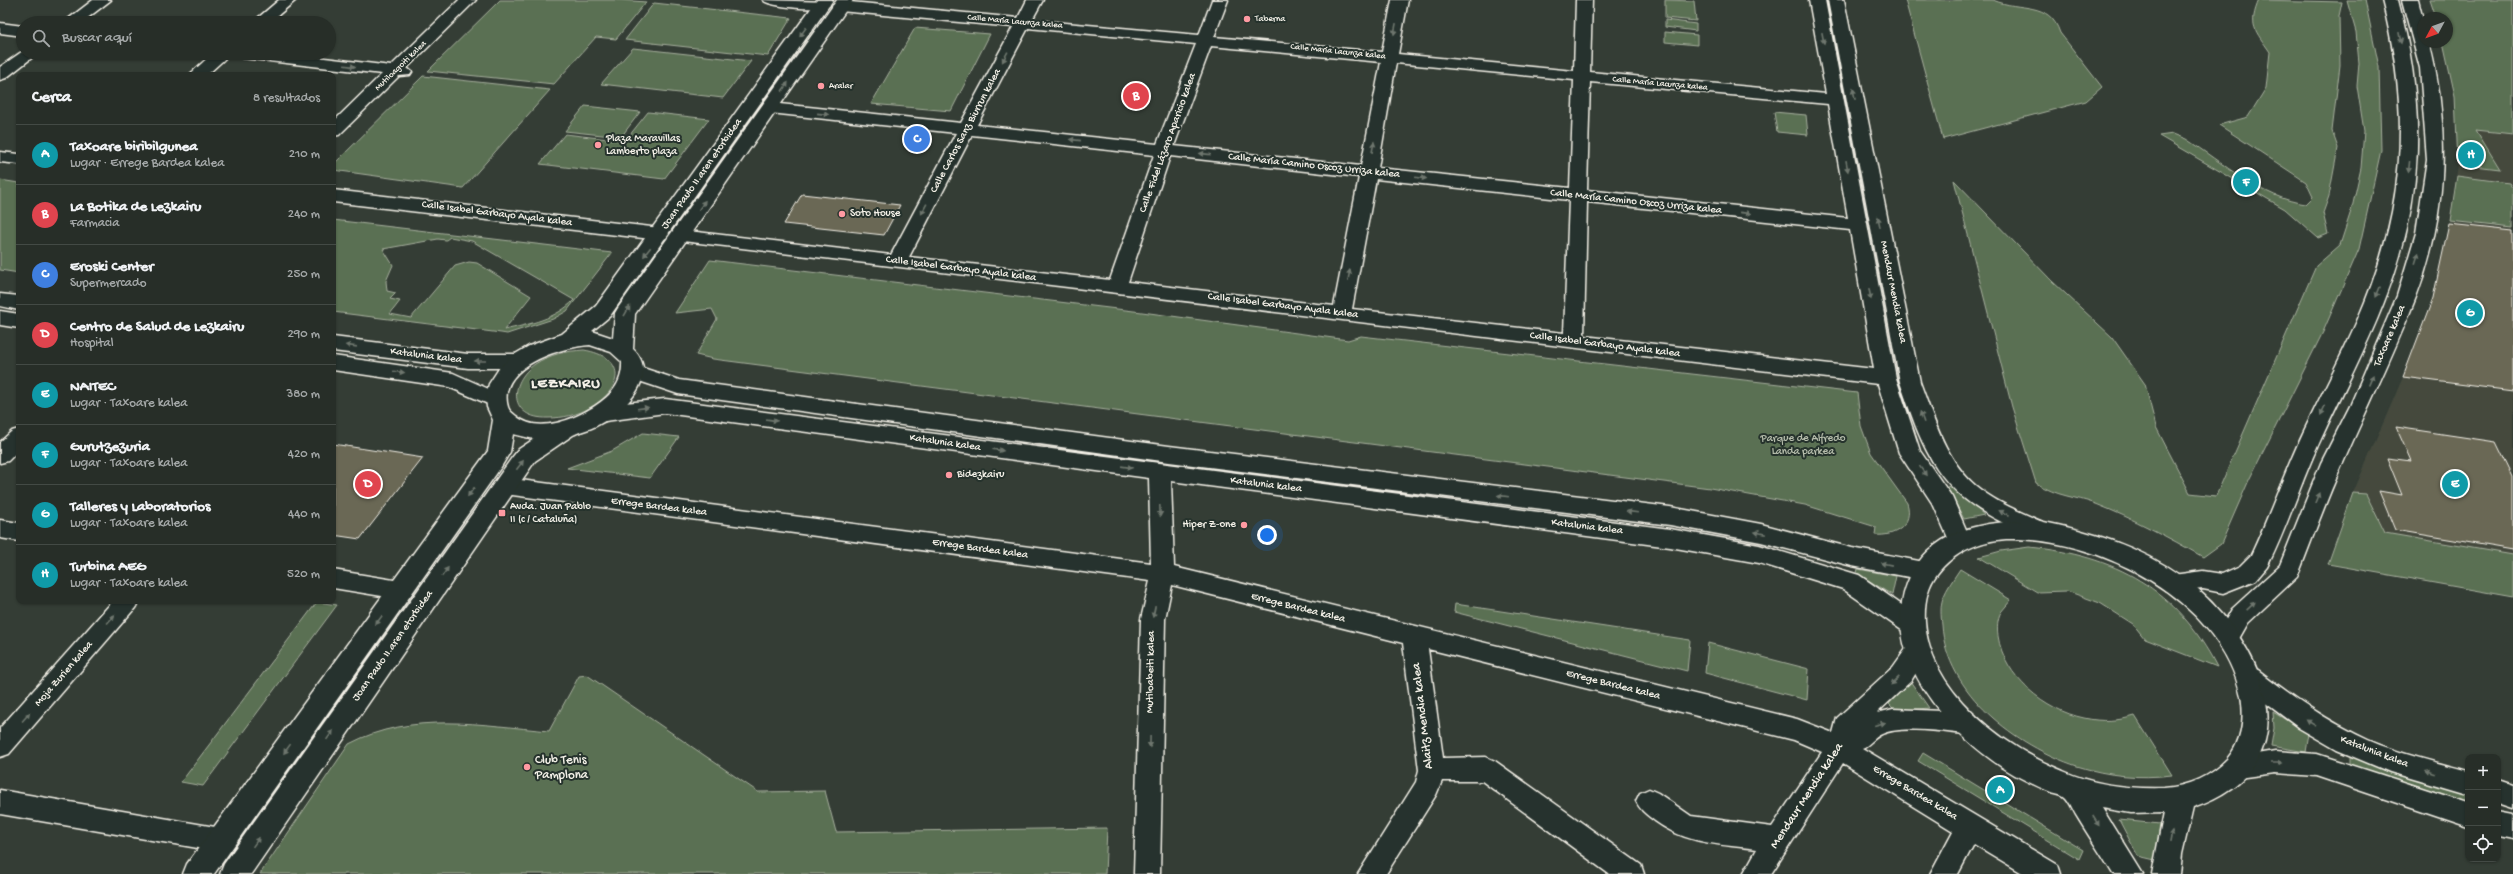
<!DOCTYPE html>
<html lang="es">
<meta charset="utf-8">
<style>
:root{--surface:#272e28;--page:#333a34;--text:#f1f3f6;--muted:#a4a8a8;--line:#434a45;--accent:#95b2f1}
body{margin:0;font-family:"Gochi Hand",sans-serif;background:var(--page);color:var(--text)}
.controls{position:absolute;right:12px;bottom:12px;display:grid;overflow:hidden;border-radius:8px;box-shadow:0 1px 3px #0004}
.controls button{width:36px;height:36px;display:grid;place-items:center;padding:0;border:0;border-bottom:1px solid var(--line);background:var(--surface);color:var(--text);font:20px sans-serif}
.compass{position:absolute;left:2417px;top:12px;width:36px;height:36px;border-radius:50%;background:var(--surface);box-shadow:0 1px 3px #0004;rotate:229deg}
.you{position:absolute;left:1267px;top:535px;width:14px;height:14px;margin:-10px;border:3px solid #fff;border-radius:50%;background:#1a73e8;box-shadow:0 0 0 6px #1a73e833}
.badge{display:grid;place-items:center;width:26px;height:26px;border-radius:50%;background:var(--accent);color:#fff;font-size:13px;font-weight:700}
.pin{position:absolute;translate:-50% -50%;border:2px solid #fff;box-shadow:0 1px 4px #0006}
.list{margin:0;padding:0;list-style:none}
h2{display:flex;justify-content:space-between;align-items:center;height:52px;margin:0;padding:0 16px;font-size:17px}
h2 small{font-size:13px;font-weight:400;color:var(--muted)}
.list li{display:grid;grid-template-columns:26px 1fr auto;gap:12px;align-items:center;box-sizing:border-box;height:60px;padding:0 16px;border-top:1px solid var(--line)}
.list b{display:block;font-size:15px;white-space:nowrap}
.list p{margin:0;font-size:13px;white-space:nowrap;color:var(--muted)}
.list em{font-size:13px;font-style:normal;color:var(--muted)}
.icon{flex:none;width:22px;height:22px;fill:none;stroke:currentColor;stroke-width:2;stroke-linecap:round;stroke-linejoin:round}
.map{position:relative;flex:none;width:2513px;height:874px;overflow:hidden}
.search{position:absolute;background:var(--surface);box-shadow:0 1px 3px #0004;left:16px;top:16px;width:320px;height:44px;display:flex;align-items:center;gap:10px;box-sizing:border-box;padding:0 14px;border-radius:22px;color:var(--muted);font-size:15px}
.panel{position:absolute;background:var(--surface);box-shadow:0 1px 3px #0004;left:16px;top:72px;width:320px;height:532px;border-radius:8px}
.map>svg:first-child{display:block}
</style>
<div class="map">
<svg width="2513" height="874" viewBox="0 0 2513 874">
<rect width="100%" height="100%" fill="#343d35"/>
<filter id="ink" filterUnits="userSpaceOnUse"><feTurbulence type="fractalNoise" baseFrequency=".025" numOctaves="2"/><feDisplacementMap in="SourceGraphic" scale="8" xChannelSelector="R" yChannelSelector="G"/><feConvolveMatrix kernelMatrix="1 2 1 2 8 2 1 2 1" color-interpolation-filters="sRGB"/></filter>
<g filter="url(#ink)">
<path fill="#444a3e" d="M2429,0H2513V597L2328,564L2353,493L2403,377L2433,298L2450,221L2458,164V127L2455,96L2443,42H2447V18H2435Z"/>
<path fill="#5a6f53" stroke="#a7b09e" fill-rule="evenodd" d="M500,0H619L646,2L616,39L596,37L554,84L428,71Z
M1665,0L1694,1L1696,21L1665,18Z
M1905,0H1993C2021,12 2049,0 2060,33L2102,87L2086,101L1943,139Z
M2259,0L2342,2L2339,16L2340,65L2332,131L2338,148L2329,196L2323,213L2328,234L2318,238L2285,209L2159,136L2173,134L2186,139C2221,162 2264,199 2306,204L2313,197L2306,182L2219,125L2248,117L2266,88L2270,52C2255,30 2248,26 2259,0Z
M2347,0H2365L2379,67L2381,150L2359,249L2323,332L2249,480L2221,544L2203,557C2168,537 2134,519 2096,504C2074,496 2058,497 2036,483L2012,407L1954,180L2052,281L2112,337L2145,384L2156,427L2190,493L2216,496L2316,266L2340,245L2352,208L2361,168L2364,131L2357,86L2359,63L2356,32Z
M2429,0H2513V134L2476,130L2500,169L2458,164L2455,96L2443,42H2447V18H2435Z
M654,3L791,18L768,56L625,40Z
M1665,20L1696,24V31L1665,27Z
M915,28L990,34L951,111L871,104Z
M1665,32L1697,35V45L1665,42Z
M633,48L751,61L723,98L601,84Z
M423,76L550,90L463,188L333,170V165Z
M585,106L640,112L621,137L565,131Z
M648,112L709,119L664,179L540,164L565,134L625,141Z
M1774,112L1806,115L1808,135L1777,132Z
M2457,176L2509,183L2513,189V228L2450,221Z
M0,180L19,183V273L0,270Z
M333,220L612,253L567,311L553,319L507,334L501,333L333,312ZM450,237L472,241L574,300C556,319 530,324 504,330L531,296L477,263L469,262L455,266L411,318L390,314L400,301L390,299L396,293L387,291L386,281L393,265L383,249L438,239L446,240Z
M710,260L1142,312L1348,340L1361,336L1857,393L1861,426L1871,453L1907,503C1914,525 1895,537 1875,535L1876,527L1805,505L1710,488L713,359L696,355L717,319L712,309L675,313Z
M584,350C626,357 625,387 591,407C578,415 563,418 548,418C509,419 508,383 535,364C550,354 567,351 584,350Z
M643,433L679,437L650,478L567,468L612,451Z
M1950,486L1984,515L1964,519L1947,487Z
M2353,493L2366,494L2385,533L2513,555V597L2328,564Z
M2029,547C2115,555 2177,589 2217,667L2145,639L2133,624L2100,603L2067,591L2037,592L1979,557L2001,551Z
M1858,569L1896,576L1892,595L1857,573Z
M1960,569L2011,600C2008,604 2004,608 2001,612C1997,619 1997,628 1998,636C2004,677 2045,710 2084,718C2102,722 2118,721 2135,716L2172,775C2139,779 2109,776 2077,766C2016,746 1946,693 1942,625C1941,616 1940,606 1943,598C1947,588 1954,578 1960,569Z
M317,602L337,605L203,786L181,782Z
M1455,604L1690,640L1687,671L1454,612Z
M1708,643L1809,669L1807,700L1705,673Z
M587,675L758,792L825,791L836,832L1107,828L1105,874H260L349,744C412,711 481,725 549,731L579,676Z
M1910,681L1929,708L1896,711L1889,704Z
M2273,712L2309,734L2306,752L2271,746L2274,728Z
M1923,753L2083,850L2079,859L1918,761Z
M2350,755L2468,794V805L2350,765Z
M2119,820L2160,824L2155,860L2138,856Z"/>
<path fill="#6b6754" stroke="#f4f1e8" d="M802,194L900,205L884,235L784,224Z
M2449,224L2513,231V391L2403,377L2433,298Z
M2396,427L2496,442L2513,477V550L2395,530L2379,491L2402,495L2387,458L2411,461Z
M333,444L423,458L360,539L333,535Z"/>
<g fill="none" stroke-linecap="round" stroke-linejoin="round">
<g stroke="#f4f1e8" stroke-width="3">
<path id="minor" d="M93,0H111L81,23H63Z
M279,0H296L269,23H252Z
M459,0H476L407,68L412,72L410,75L399,76L339,135L333,136V122L382,74L242,58L234,53H283L391,66Z
M763,0L827,2L830,5C825,12 768,7 763,0Z
M1027,0H1043L1032,20L1199,35L1212,0H1228L1214,37L1382,52L1392,0H1408L1398,54L1574,71L1576,0H1592L1590,72L1826,94L1809,0H1825L1896,378L1920,451L1952,497L1971,541L1968,547L1960,550L1952,547L1934,506L1899,453L1878,384L674,240L671,236L674,232L680,230L891,255L956,133L770,113L764,112L762,108L764,104L770,103L961,123L1013,27L840,11L832,6L840,1L1018,18ZM1028,28L1196,44L1157,144L977,125ZM1211,46L1381,62L1361,166L1174,146ZM1396,63L1574,80L1570,188L1378,168ZM1590,82L1828,104L1848,218L1587,190ZM972,135L1154,155L1110,280L909,257ZM1170,156L1359,177L1334,306L1128,282ZM1376,179L1569,200L1564,333L1352,309ZM1587,202L1850,230L1874,369L1584,336Z
M1828,0H1844L1920,382C1934,420 1947,465 1981,490C2001,505 2025,514 2047,524L2050,530L2047,536C2034,540 2022,532 2010,526C1938,493 1924,453 1900,382Z
M2382,0H2398C2426,106 2425,199 2384,302C2366,349 2342,393 2321,439C2301,481 2288,526 2267,567L2256,580L2223,593L2203,589L2173,592L2165,590L2162,583L2165,576L2203,571L2222,574L2240,566L2251,555C2270,515 2284,473 2303,433C2321,395 2340,359 2357,321C2405,212 2412,115 2382,0Z
M2402,0H2418L2423,20V42H2429C2451,125 2447,217 2416,297C2394,354 2367,408 2343,463C2327,498 2314,534 2300,570L2297,577L2248,623L2236,644L2228,647L2220,644L2216,637L2232,609L2280,565L2321,463L2350,406L2397,296L2416,233L2427,159L2420,68Z
M0,23L23,26V36L0,33Z
M23,51V53H38L6,78L0,80V67Z
M213,53H231L207,75H189Z
M0,152L19,154V164L0,162Z
M333,190L660,228L666,230L669,234L666,238L660,240L333,202Z
M0,294L19,296V310L0,306Z
M0,311L19,314V328L0,325Z
M333,337L468,354H519L526,356L529,361L526,366L519,368H468L333,351Z
M333,356L453,373L502,395L505,400L502,405L495,407L449,387L333,370Z
M634,365L679,380L1169,446L1670,507L1761,524L1852,548L1924,562L1932,564L1935,571L1932,578L1924,580L1852,566L1761,542L1670,525L1169,462L678,394L627,377L624,372L627,367Z
M665,399L1670,529L1759,545L1859,575L1919,617L1923,624L1919,631L1911,634L1903,631L1843,589L1759,563L1670,547L1171,481L1174,567L1797,719L1833,733L1837,718L1893,667L1910,643L1918,640L1926,643L1930,650L1911,681L1877,713L1893,709L1966,712L1975,715L1978,723L1975,731L1966,734C1944,732 1902,725 1882,734C1874,737 1870,745 1862,748L2058,865L2061,874H2024L1974,844L1958,874H1930L1953,831L1843,763L1771,874H1743L1757,849C1719,844 1686,844 1655,821C1646,814 1640,810 1636,801L1640,793L1649,789L1658,793L1691,816L1772,827L1822,752L1794,740L1428,649L1443,758L1486,757L1495,761L1641,865L1644,874H1609L1482,781H1442L1436,795L1386,874H1358L1416,782L1419,770L1403,643L1172,585L1165,619L1160,874H1134L1141,619L1150,581L505,494L497,492L494,486L497,480L505,478L1151,563L1149,478L665,413L605,421L598,418L595,413L598,408L605,405Z
M19,429V450L8,461L0,463V442L12,431Z
M0,520L19,523V541L0,538Z
M333,570L400,581L408,583L412,590L408,597L400,599L333,588Z
M113,601H139L135,608L9,754L0,757V728Z
M2249,667L2258,670C2293,697 2328,722 2368,740C2400,754 2435,762 2468,771V795L2390,772L2337,750L2299,728L2240,684L2237,677L2240,670Z
M2275,751L2317,754L2468,803V827L2317,776L2275,773L2238,778L2229,775L2225,767L2229,759Z
M2498,780L2513,785V809L2498,804Z
M0,790L221,828L230,831L234,840L230,849L221,852L0,814Z
M2498,812L2513,815V839L2498,836Z"/>
</g>
<g stroke="#f4f1e8" stroke-width="3">
<path id="major" d="M817,0H833L610,316L592,331L613,338L615,313L618,308L837,0H853L635,314L633,349C662,377 622,414 596,426C589,430 580,431 573,435C560,444 548,452 535,461L251,874H220L224,864L511,459L519,449L534,439L513,434L510,452L501,467L214,874H183L187,864L488,451L493,420L487,407L486,396L489,384L500,367L512,356L529,346L562,334L596,306ZM590,345L611,352L622,362C623,382 612,395 595,406C575,419 538,435 516,416C513,413 509,411 508,407C496,366 562,347 590,345Z
M2039,521C2089,531 2140,546 2182,577C2262,635 2321,764 2193,807L2182,854L2180,874H2152L2164,812L2131,813L2102,808L2143,874H2113C2101,854 2088,835 2076,815C2073,810 2069,800 2065,797C2062,794 2055,793 2051,792C2039,787 2026,781 2015,775C1950,738 1870,649 1913,571C1938,526 1993,520 2039,521ZM2006,539C2098,536 2221,600 2241,696C2245,718 2242,742 2227,759C2210,777 2188,786 2164,788C2130,789 2094,785 2063,771C2003,746 1929,692 1925,621C1924,604 1927,587 1937,574C1954,552 1979,541 2006,539Z"/>
</g>
<use href="#minor" fill="#26332d" fill-rule="evenodd"/>
<use href="#major" fill="#26332d" fill-rule="evenodd"/>
</g>
<defs><path id="oneway-solid" d="M-6-.8H1V-3.2L6.5 0L1 3.2V.8H-6Z"/></defs>
<g fill="#6e766e">
<use href="#oneway-solid" transform="translate(1395 29) rotate(101)"/>
<use href="#oneway-solid" transform="translate(803 32) rotate(125)"/>
<use href="#oneway-solid" transform="translate(1823 38) rotate(79)"/>
<use href="#oneway-solid" transform="translate(2400 38) rotate(79)"/>
<use href="#oneway-solid" transform="translate(1005 57) rotate(118)"/>
<use href="#oneway-solid" transform="translate(350 66) rotate(7)"/>
<use href="#oneway-solid" transform="translate(785 87) rotate(-56)"/>
<use href="#oneway-solid" transform="translate(1854 94) rotate(-101)"/>
<use href="#oneway-solid" transform="translate(823 114) rotate(6)"/>
<use href="#oneway-solid" transform="translate(1075 140) rotate(-174)"/>
<use href="#oneway-solid" transform="translate(1373 147) rotate(-80)"/>
<use href="#oneway-solid" transform="translate(1205 154) rotate(-174)"/>
<use href="#oneway-solid" transform="translate(1847 166) rotate(80)"/>
<use href="#oneway-solid" transform="translate(2409 167) rotate(96)"/>
<use href="#oneway-solid" transform="translate(1421 178) rotate(7)"/>
<use href="#oneway-solid" transform="translate(702 205) rotate(-55)"/>
<use href="#oneway-solid" transform="translate(924 209) rotate(118)"/>
<use href="#oneway-solid" transform="translate(1745 213) rotate(6)"/>
<use href="#oneway-solid" transform="translate(1879 222) rotate(-101)"/>
<use href="#oneway-solid" transform="translate(647 252) rotate(127)"/>
<use href="#oneway-solid" transform="translate(2417 258) rotate(-72)"/>
<use href="#oneway-solid" transform="translate(1349 275) rotate(-79)"/>
<use href="#oneway-solid" transform="translate(2378 292) rotate(112)"/>
<use href="#oneway-solid" transform="translate(1870 294) rotate(79)"/>
<use href="#oneway-solid" transform="translate(627 311) rotate(-60)"/>
<use href="#oneway-solid" transform="translate(351 346) rotate(-172)"/>
<use href="#oneway-solid" transform="translate(480 361) rotate(180)"/>
<use href="#oneway-solid" transform="translate(399 372) rotate(7)"/>
<use href="#oneway-solid" transform="translate(2371 380) rotate(-67)"/>
<use href="#oneway-solid" transform="translate(643 408) rotate(-7)"/>
<use href="#oneway-solid" transform="translate(2323 410) rotate(115)"/>
<use href="#oneway-solid" transform="translate(1922 417) rotate(-109)"/>
<use href="#oneway-solid" transform="translate(772 420) rotate(8)"/>
<use href="#oneway-solid" transform="translate(998 450) rotate(8)"/>
<use href="#oneway-solid" transform="translate(520 465) rotate(-53)"/>
<use href="#oneway-solid" transform="translate(1127 467) rotate(8)"/>
<use href="#oneway-solid" transform="translate(1923 471) rotate(54)"/>
<use href="#oneway-solid" transform="translate(471 492) rotate(126)"/>
<use href="#oneway-solid" transform="translate(1503 496) rotate(-173)"/>
<use href="#oneway-solid" transform="translate(2318 498) rotate(-68)"/>
<use href="#oneway-solid" transform="translate(1160 511) rotate(88)"/>
<use href="#oneway-solid" transform="translate(1632 512) rotate(-173)"/>
<use href="#oneway-solid" transform="translate(2004 513) rotate(-153)"/>
<use href="#oneway-solid" transform="translate(1760 533) rotate(-168)"/>
<use href="#oneway-solid" transform="translate(1886 564) rotate(-169)"/>
<use href="#oneway-solid" transform="translate(445 572) rotate(-55)"/>
<use href="#oneway-solid" transform="translate(2251 606) rotate(-43)"/>
<use href="#oneway-solid" transform="translate(1154 612) rotate(102)"/>
<use href="#oneway-solid" transform="translate(111 619) rotate(-49)"/>
<use href="#oneway-solid" transform="translate(379 620) rotate(126)"/>
<use href="#oneway-solid" transform="translate(1895 681) rotate(136)"/>
<use href="#oneway-solid" transform="translate(26 717) rotate(-49)"/>
<use href="#oneway-solid" transform="translate(2311 723) rotate(-148)"/>
<use href="#oneway-solid" transform="translate(1880 724) rotate(-15)"/>
<use href="#oneway-solid" transform="translate(330 735) rotate(-55)"/>
<use href="#oneway-solid" transform="translate(1150 742) rotate(91)"/>
<use href="#oneway-solid" transform="translate(287 749) rotate(126)"/>
<use href="#oneway-solid" transform="translate(2277 763)"/>
<use href="#oneway-solid" transform="translate(2431 772) rotate(-163)"/>
<use href="#oneway-solid" transform="translate(2096 821) rotate(57)"/>
<use href="#oneway-solid" transform="translate(2171 836) rotate(-79)"/>
<use href="#oneway-solid" transform="translate(256 842) rotate(-55)"/>
</g>
</g>
<g fill="#ff9aa2" stroke="#26332d" stroke-width="1.5">
<circle cx="1247" cy="19" r="4"/>
<circle cx="821" cy="86" r="4"/>
<circle cx="598" cy="145" r="4"/>
<circle cx="842" cy="214" r="4"/>
<circle cx="949" cy="475" r="4"/>
<rect x="498" y="509" width="8" height="8" rx="2"/>
<circle cx="1244" cy="525" r="4"/>
<circle cx="527" cy="767" r="4"/>
</g>
<g text-anchor="middle" dominant-baseline="central" stroke-width="4" stroke-linejoin="round" paint-order="stroke">
<g font-size="9" fill="#f4f1e8" stroke="#26332d" text-anchor="start">
<text x="1255" y="19">Taberna</text>
<text x="829" y="86">Aralar</text>
</g>
<g font-size="9" fill="#f4f1e8" stroke="#26332d">
<text transform="translate(1015 22) rotate(5)">Calle María Lacunza kalea</text>
<text transform="translate(1338 52) rotate(6)">Calle María Lacunza kalea</text>
<text transform="translate(401 66) rotate(-44)">Mutiloagoiti kalea</text>
<text transform="translate(1660 84) rotate(5)">Calle María Lacunza kalea</text>
</g>
<g font-size="11" fill="#f4f1e8" stroke="#26332d">
<text transform="translate(966 131) rotate(-62)">Calle Carlos Sanz Biurrun kalea</text>
<text transform="translate(1168 143) rotate(-70)">Calle Fidel Lázaro Aparicio kalea</text>
<text transform="translate(1314 166) rotate(6)">Calle María Camino Oscoz Urriza kalea</text>
<text transform="translate(702 174) rotate(-55)">Joan Paulo II.aren etorbidea</text>
<text transform="translate(1636 202) rotate(6)">Calle María Camino Oscoz Urriza kalea</text>
<text transform="translate(497 214) rotate(7)">Calle Isabel Garbayo Ayala kalea</text>
<text transform="translate(961 269) rotate(7)">Calle Isabel Garbayo Ayala kalea</text>
<text transform="translate(1893 292) rotate(79)">Mendaur Mendia kalea</text>
<text transform="translate(1283 306) rotate(7)">Calle Isabel Garbayo Ayala kalea</text>
<text transform="translate(2390 336) rotate(-67)">Taxoare kalea</text>
<text transform="translate(1605 345) rotate(7)">Calle Isabel Garbayo Ayala kalea</text>
<text transform="translate(426 356) rotate(7)">Katalunia kalea</text>
<text transform="translate(945 443) rotate(8)">Katalunia kalea</text>
<text transform="translate(1266 485) rotate(7)">Katalunia kalea</text>
<text transform="translate(659 507) rotate(7)">Errege Bardea kalea</text>
<text transform="translate(1587 527) rotate(7)">Katalunia kalea</text>
<text transform="translate(980 549) rotate(8)">Errege Bardea kalea</text>
<text transform="translate(1298 608) rotate(14)">Errege Bardea kalea</text>
<text transform="translate(393 646) rotate(-55)">Joan Paulo II.aren etorbidea</text>
<text transform="translate(1151 672) rotate(-89)">Mutiloabeiti kalea</text>
<text transform="translate(64 674) rotate(-49)">Moja Zurien kalea</text>
<text transform="translate(1613 685) rotate(14)">Errege Bardea kalea</text>
<text transform="translate(2374 752) rotate(21)">Katalunia kalea</text>
<text transform="translate(1915 793) rotate(31)">Errege Bardea kalea</text>
</g>
<g font-size="11" fill="#f4f1e8" stroke="#26332d" text-anchor="start">
<text x="606" y="139">Plaza Maravillas<tspan x="606" dy="13">Lamberto plaza</tspan></text>
<text x="850" y="214">Soto House</text>
<text x="957" y="475">Bidezkairu</text>
<text x="510" y="507">Avda. Juan Pablo<tspan x="510" dy="13">II (c / Cataluña)</tspan></text>
<text x="1236" y="525" text-anchor="end">Hiper Z-one</text>
</g>
<g font-size="11" fill="#b6bdac" stroke="#26332d">
<text x="1803" y="439">Parque de Alfredo<tspan x="1803" dy="13">Landa parkea</tspan></text>
</g>
<g font-size="13" fill="#f4f1e8" stroke="#26332d">
<text transform="translate(1423 716) rotate(-97)">Alaitz Mendia kalea</text>
<text transform="translate(1807 796) rotate(-57)">Mendaur Mendia kalea</text>
</g>
<g font-size="13" fill="#f4f1e8" stroke="#26332d" text-anchor="start">
<text x="535" y="760">Club Tenis<tspan x="535" dy="15">Pamplona</tspan></text>
</g>
<g font-size="15" font-weight="bold" letter-spacing="1" fill="#f4f1e8" stroke="#26332d">
<text x="566" y="384">LEZKAIRU</text>
</g>
</g>
</svg>
<div class="controls">
<button>+</button>
<button>−</button>
<button><svg class="icon" aria-label="locate" viewBox="0 0 24 24"><circle cx="12" cy="12" r="6"/><path d="M12 2v4M12 18v4M2 12h4M18 12h4"/></svg></button>
</div>
<svg class="compass" viewBox="-18 -18 36 36"><path d="M0-13l5 13h-10z" fill="#e53935"/><path d="M0 13l5-13h-10z" fill="#a4a8a8"/></svg>
<div class="you"></div>
<div class="pin badge" style="left:2000px;top:790px;background:#0f9aa8">A</div>
<div class="pin badge" style="left:1136px;top:96px;background:#e0444e">B</div>
<div class="pin badge" style="left:917px;top:139px;background:#3f7fe0">C</div>
<div class="pin badge" style="left:368px;top:484px;background:#e0444e">D</div>
<div class="pin badge" style="left:2455px;top:484px;background:#0f9aa8">E</div>
<div class="pin badge" style="left:2246px;top:182px;background:#0f9aa8">F</div>
<div class="pin badge" style="left:2470px;top:313px;background:#0f9aa8">G</div>
<div class="pin badge" style="left:2471px;top:155px;background:#0f9aa8">H</div>
<div class="search"><svg class="icon" aria-label="search" viewBox="0 0 24 24"><circle cx="10" cy="10" r="6"/><path d="M15 15l6 6"/></svg>Buscar aquí</div>
<section class="panel">
<h2>Cerca<small>8 resultados</small></h2>
<ul class="list">
<li><span class="badge" style="background:#0f9aa8">A</span><div><b>Taxoare biribilgunea</b><p>Lugar · Errege Bardea kalea</p></div><em>210 m</em></li>
<li><span class="badge" style="background:#e0444e">B</span><div><b>La Botika de Lezkairu</b><p>Farmacia</p></div><em>240 m</em></li>
<li><span class="badge" style="background:#3f7fe0">C</span><div><b>Eroski Center</b><p>Supermercado</p></div><em>250 m</em></li>
<li><span class="badge" style="background:#e0444e">D</span><div><b>Centro de Salud de Lezkairu</b><p>Hospital</p></div><em>290 m</em></li>
<li><span class="badge" style="background:#0f9aa8">E</span><div><b>NAITEC</b><p>Lugar · Taxoare kalea</p></div><em>380 m</em></li>
<li><span class="badge" style="background:#0f9aa8">F</span><div><b>Gurutzezuria</b><p>Lugar · Taxoare kalea</p></div><em>420 m</em></li>
<li><span class="badge" style="background:#0f9aa8">G</span><div><b>Talleres y Laboratorios</b><p>Lugar · Taxoare kalea</p></div><em>440 m</em></li>
<li><span class="badge" style="background:#0f9aa8">H</span><div><b>Turbina AEG</b><p>Lugar · Taxoare kalea</p></div><em>520 m</em></li>
</ul>
</section>
</div>
